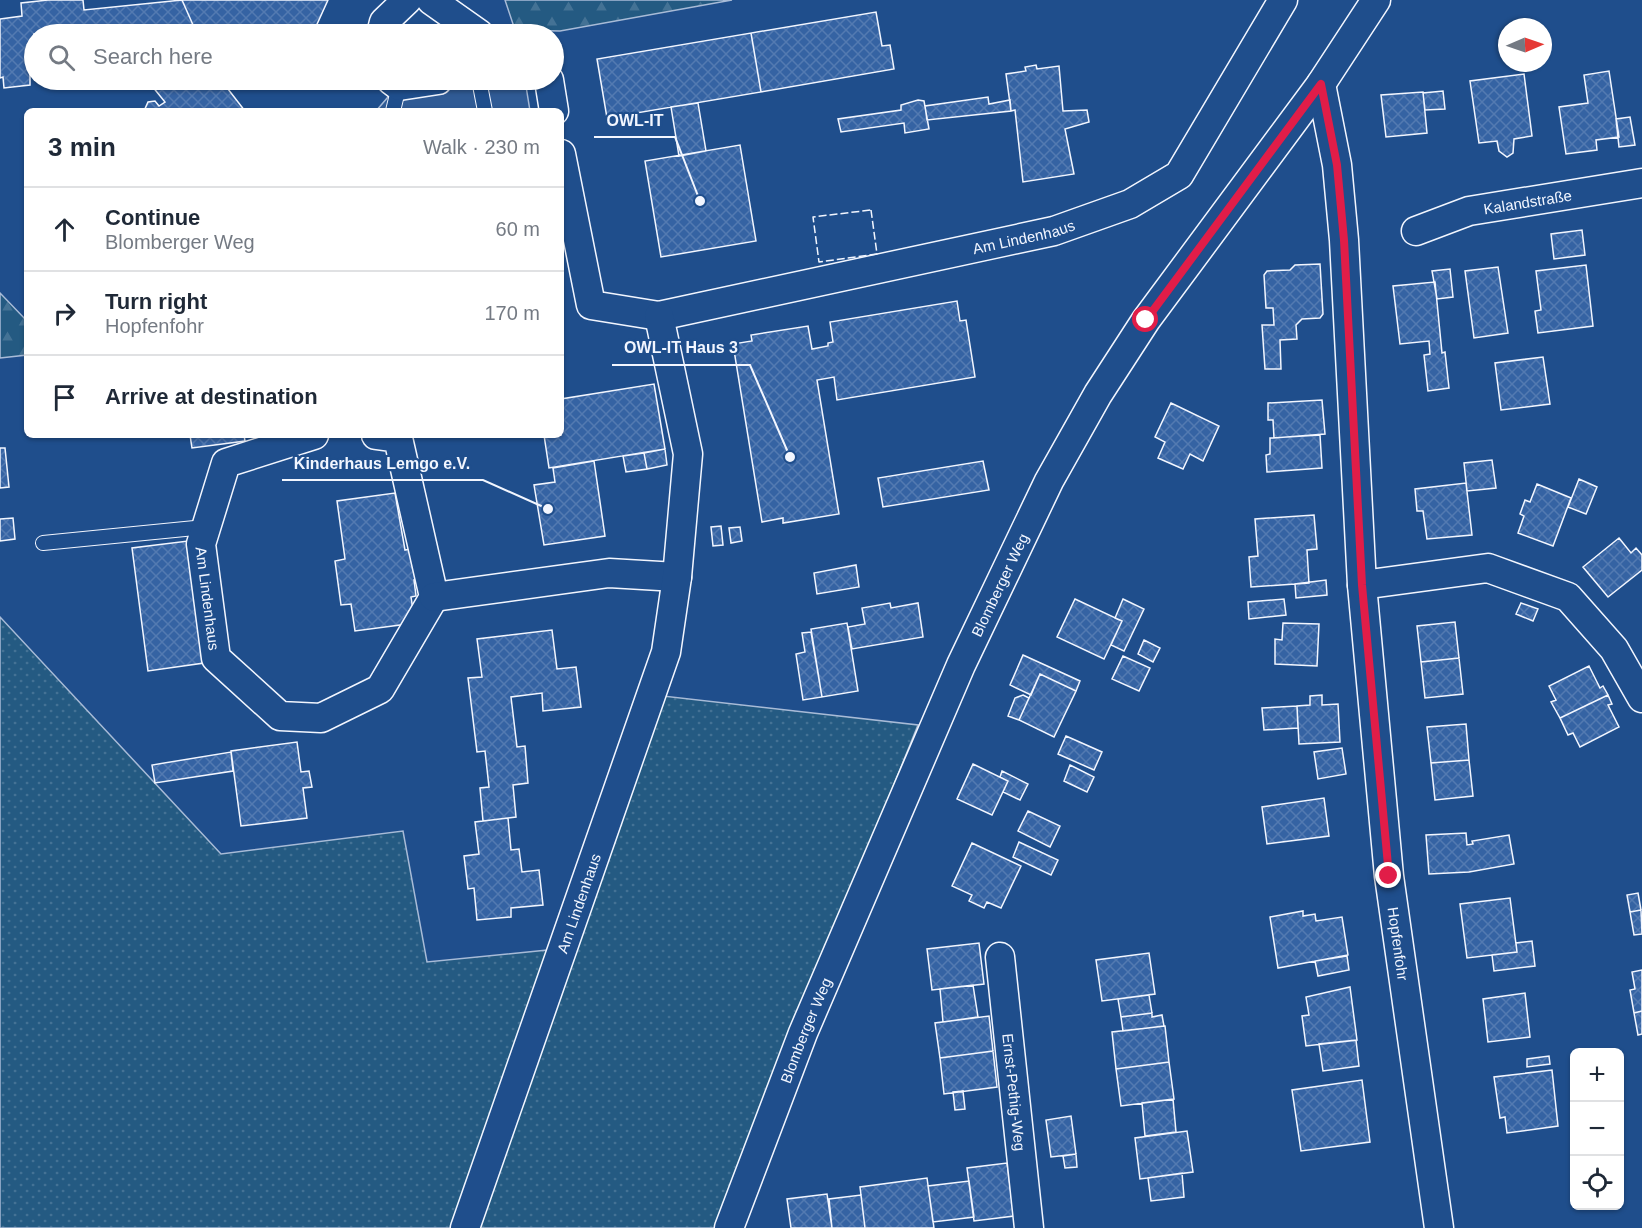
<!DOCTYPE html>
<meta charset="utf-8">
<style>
:root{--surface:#fff;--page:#f6f6f7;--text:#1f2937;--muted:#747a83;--line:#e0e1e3}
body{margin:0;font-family:Helvetica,sans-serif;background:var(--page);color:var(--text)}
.controls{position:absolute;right:18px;bottom:18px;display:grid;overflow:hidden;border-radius:9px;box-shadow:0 2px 4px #0004}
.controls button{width:54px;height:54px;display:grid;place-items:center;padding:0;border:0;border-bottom:2px solid var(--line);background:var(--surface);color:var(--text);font:30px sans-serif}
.compass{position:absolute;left:1498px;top:18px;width:54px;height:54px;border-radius:50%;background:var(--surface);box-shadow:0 2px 4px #0004;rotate:88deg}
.stop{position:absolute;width:18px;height:18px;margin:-14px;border:4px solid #e11d48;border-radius:50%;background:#fff}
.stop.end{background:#e11d48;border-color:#fff;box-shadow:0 2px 6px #0008}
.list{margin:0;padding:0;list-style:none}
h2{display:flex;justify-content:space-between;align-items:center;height:78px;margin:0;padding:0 24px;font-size:26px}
h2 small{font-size:20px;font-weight:400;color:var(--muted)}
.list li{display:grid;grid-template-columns:39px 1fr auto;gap:18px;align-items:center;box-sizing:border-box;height:84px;padding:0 24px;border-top:2px solid var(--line)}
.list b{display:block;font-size:22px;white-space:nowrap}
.list p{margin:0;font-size:20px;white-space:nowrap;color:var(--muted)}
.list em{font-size:20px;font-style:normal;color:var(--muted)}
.icon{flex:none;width:33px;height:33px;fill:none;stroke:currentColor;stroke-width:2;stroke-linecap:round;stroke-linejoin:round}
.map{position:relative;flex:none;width:1642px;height:1228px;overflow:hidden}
.search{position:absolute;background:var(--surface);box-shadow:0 2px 4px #0004;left:24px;top:24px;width:540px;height:66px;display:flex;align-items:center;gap:15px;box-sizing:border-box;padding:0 21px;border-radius:33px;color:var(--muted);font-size:22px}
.panel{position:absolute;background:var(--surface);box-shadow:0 2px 4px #0004;left:24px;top:108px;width:540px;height:330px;border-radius:9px}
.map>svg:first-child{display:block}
</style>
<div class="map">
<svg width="1642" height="1228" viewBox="0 0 1642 1228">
<defs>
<pattern id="grass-dots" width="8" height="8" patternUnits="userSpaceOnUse" patternTransform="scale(1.5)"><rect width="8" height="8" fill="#245a82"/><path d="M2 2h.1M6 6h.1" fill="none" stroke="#447295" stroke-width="1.8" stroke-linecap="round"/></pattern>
<pattern id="forest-firs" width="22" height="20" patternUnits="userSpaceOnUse" patternTransform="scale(1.5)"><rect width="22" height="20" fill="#245a82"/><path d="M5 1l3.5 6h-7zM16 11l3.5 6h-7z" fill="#447295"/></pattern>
<pattern id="building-cross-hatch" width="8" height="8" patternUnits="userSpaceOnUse" patternTransform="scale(1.5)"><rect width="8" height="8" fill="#3563a3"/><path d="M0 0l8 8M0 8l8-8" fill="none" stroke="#537ab1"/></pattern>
</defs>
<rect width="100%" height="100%" fill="#1f4e8c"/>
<path fill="url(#grass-dots)" stroke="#a8bbd7" stroke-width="1.5" d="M0,617L221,854L403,831L427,962L577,947L663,696L918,725L715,1228H0Z"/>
<path fill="url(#forest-firs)" stroke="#a8bbd7" stroke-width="1.5" d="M505,0H732L560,31L515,30Z
M0,293L27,321V355L0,358Z"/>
<path fill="#305b95" stroke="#a8bbd7" stroke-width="1.5" d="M525,80L530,111H376L388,97Z"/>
<path fill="url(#building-cross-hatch)" stroke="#f2f6ff" stroke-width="1.5" d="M48,0H83L84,10L182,0L197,34H34V74H30V85L4,88L3,77L0,78V19L22,16L21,3Z
M182,0H328L313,33L301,34H251L246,28L228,30L226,34H197Z
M876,12L882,46L890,45L894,69L761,92L751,33Z
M751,33L761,92L607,118L597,59Z
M1036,65L1037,69L1059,66L1063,111L1087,110L1089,122L1065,129L1074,174L1023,182L1015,110L1011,111L1006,74L1026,71L1025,67Z
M1609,71L1619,137L1596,140L1597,150L1566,154L1559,107L1588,103L1584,75Z
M1524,74L1532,136L1514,139L1513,153L1507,157L1499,151L1497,141L1479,143L1470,81Z
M126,80H151L148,87L131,88Z
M153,80H221L245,111H144L148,102L155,101L159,106L165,102L152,86Z
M1443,91L1445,109L1425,110L1423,93Z
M1423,92L1427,133L1386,137L1381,95Z
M988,97L989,104L1010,100L1011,111L927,120L925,106Z
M918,100L924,101L929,129L905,133L904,123L841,132L838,119L901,110V105Z
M698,103L706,151L679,156L671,107Z
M1630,117L1635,145L1619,147L1616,119Z
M740,145L756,241L661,257L645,161Z
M1582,230L1585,255L1554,259L1551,234Z
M1320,264L1323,314L1320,318L1302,319L1296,325L1297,339L1280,340L1281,369H1265L1262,325H1274L1273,308H1266L1264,275L1267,271L1290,270L1295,265Z
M1586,265L1593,326L1538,333L1535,311L1541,310L1536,271Z
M1498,267L1508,333L1474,338L1465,271Z
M1450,269L1453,297L1437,299L1432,271Z
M1435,282L1442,353L1445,352L1449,388L1428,391L1424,355L1430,354L1429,341L1400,344L1393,286Z
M957,301L960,321L966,320L975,377L837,400L834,377L817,380L839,514L783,523V518L762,522L733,344L752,341L751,335L808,326L812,349L828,346V343L833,342L830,322Z
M1543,357L1550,404L1501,410L1495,363Z
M654,384L665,449L549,468L544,435H561V399Z
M1322,400L1325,434L1274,438L1273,420H1268V403Z
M1171,403L1219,426L1203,461L1190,454L1183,469L1158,458L1165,442L1155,437Z
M190,435H244L245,441L192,448Z
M1320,435L1322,468L1267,472L1266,455L1270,454V438Z
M0,448H5L9,487L0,488Z
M665,449L667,465L647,469L644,453Z
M644,453L647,469L626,472L623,456Z
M1492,460L1496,488L1467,491L1464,463Z
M594,461L605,536L544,545L534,485L555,482L553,468Z
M983,461L989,490L883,507L878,478Z
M1579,479L1597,487L1586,514L1568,507Z
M1466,483L1472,535L1427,539L1423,511H1417L1415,489Z
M1537,484L1571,498L1553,546L1518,533L1524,516L1520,514L1525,500L1530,502Z
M395,493L405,550L410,549L422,579L414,580L416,596L411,597L415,623L355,631L351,604L341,605L335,561L345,559L337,501Z
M1314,515L1317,549L1307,550L1309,583L1251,587L1249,557L1258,556L1255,519Z
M13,518L15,539L0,541V519Z
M721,526L723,545L713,546L711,527Z
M740,527L742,541L731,543L729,528Z
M1619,538L1631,553L1636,548L1642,555V570L1608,597L1583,567Z
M188,541L204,663L148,671L132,548Z
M856,565L859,587L817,594L814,573Z
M1326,580L1327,595L1296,598L1295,584Z
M1075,599L1122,621L1104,659L1057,637Z
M1123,599L1144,609L1124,651L1111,645L1122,621L1115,618Z
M1284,599L1286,615L1249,619L1248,602Z
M890,603L891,608L918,603L923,637L852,649L848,627L865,624L862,608Z
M1521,603L1538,609L1533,621L1516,614Z
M1455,622L1459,658L1421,662L1417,626Z
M847,623L858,691L822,697L811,629Z
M1283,623L1319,624L1317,666L1275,664V639L1282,640Z
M552,630L557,669L576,667L581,707L543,711L542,693L511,697L517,747L525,746L528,783L513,785L516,817L483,821L480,788L489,787L485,751L477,752L468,678L482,677L477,639Z
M811,632L822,697L803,700L796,654L805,652L802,633Z
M1144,640L1160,648L1153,662L1138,654Z
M1023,655L1080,681L1076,691L1040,674L1031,695L1010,685Z
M1123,656L1150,668L1139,691L1112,679Z
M1459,658L1463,694L1425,698L1421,662Z
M1589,666L1600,688L1603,686L1608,695L1560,718L1551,702L1556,700L1549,686Z
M1040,674L1076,691L1054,737L1019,720Z
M1023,695L1029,698L1019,720L1008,716L1015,698Z
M1322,695V705L1338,704L1340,742L1299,744L1297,706L1310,705V696Z
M1608,695L1612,704L1608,705L1619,727L1580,747L1573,733L1568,735L1560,718Z
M1297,706L1298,728L1264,730L1262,708Z
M1466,724L1469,760L1431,763L1427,727Z
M1066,736L1102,752L1094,770L1058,754Z
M297,742L301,772L309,771L312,787L303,788L307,818L241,826L231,751Z
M1342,748L1346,774L1318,779L1314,752Z
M231,752L233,771L155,783L152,765Z
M1469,760L1473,796L1435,800L1431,763Z
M973,764L1008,781L992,815L957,799Z
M1070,765L1094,777L1087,792L1064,781Z
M1002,771L1028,784L1020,800L1003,792L1008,781L1000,777Z
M1324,798L1329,836L1267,844L1262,807Z
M1028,811L1060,826L1050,847L1018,831Z
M508,818L511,850L519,849L522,872L539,870L543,905L511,908V917L477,920L474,888L468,889L464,856L479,854L475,822Z
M1466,833L1467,845L1473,844L1472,841L1509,835L1514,864L1469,872L1429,874L1426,835Z
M1019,842L1058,860L1051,875L1013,857Z
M972,843L1021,866L1001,908L987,902L984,908L969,901L972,895L952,886Z
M1638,893L1641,910L1630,912L1627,895Z
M1510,898L1517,952L1467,958L1460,904Z
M1641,910L1642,934L1634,935L1630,912Z
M1303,911V916L1315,914L1316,921L1342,917L1348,955L1278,968L1270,917Z
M1532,941L1535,966L1494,971L1492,955L1517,952L1516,943Z
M979,943L984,984L932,990L927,949Z
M1149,953L1155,994L1102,1001L1096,960Z
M1347,956L1349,970L1318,976L1315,961Z
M1642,970V1011L1634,1013L1630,990L1635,989L1632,972Z
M973,985L978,1017L943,1022L940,989Z
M1350,987L1357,1040L1306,1046L1302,1016L1309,1015L1306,997Z
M1525,993L1530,1037L1488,1042L1483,999Z
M1149,995L1152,1013L1121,1017L1118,999Z
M1642,1011V1034L1638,1035L1634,1013Z
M1152,1013V1017L1162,1015L1164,1026L1123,1031L1121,1017Z
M989,1016L993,1051L940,1058L935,1023Z
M1165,1026L1169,1062L1116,1069L1112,1032Z
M1356,1040L1359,1066L1323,1071L1319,1044Z
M993,1051L997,1087L944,1094L940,1058Z
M1549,1056L1550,1064L1527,1067V1059Z
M1169,1062L1174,1099L1121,1106L1116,1069Z
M1552,1070L1558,1126L1507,1133L1505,1117L1500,1118L1494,1077Z
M1362,1080L1370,1142L1301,1151L1292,1090Z
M963,1091L965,1109L955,1110L953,1092Z
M1173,1099L1176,1132L1145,1136L1142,1103Z
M1071,1116L1076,1154L1051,1157L1046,1120Z
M1187,1131L1193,1172L1140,1179L1135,1138Z
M1076,1154L1077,1167L1065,1168L1063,1156Z
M1007,1163L1014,1216L974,1221L967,1168Z
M1182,1173L1184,1197L1151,1201L1148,1178Z
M927,1178L934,1228H865L860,1187Z
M969,1181L974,1217L933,1222L928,1186Z
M827,1194L832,1228H791L787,1199Z
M861,1195L865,1228H832L829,1199Z"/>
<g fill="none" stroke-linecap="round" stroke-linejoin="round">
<g stroke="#f2f6ff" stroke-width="16">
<path id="lane" d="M479,80L485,111
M393,111L399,86
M43,543L205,527"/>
</g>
<g stroke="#f2f6ff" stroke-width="31">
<g id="street">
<path d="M431,0L479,34"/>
<path d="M381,34L384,22L407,0"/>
<path d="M391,80L399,86L438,80"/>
<path d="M549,80L554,111"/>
<path id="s1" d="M1321,84L1337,165L1344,240L1362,585L1389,876L1439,1228"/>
<path id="s2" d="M561,154L591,305L659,316L1054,231L1130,204L1179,175L1283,0"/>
<path id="s3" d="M1416,231L1469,211L1642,183"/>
<path id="s4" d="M314,435L226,463L201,544L216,658L280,716L321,718L380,689L434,597L398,438L376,435"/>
<path d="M1362,585L1488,568L1568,597L1614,649L1642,698"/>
<path d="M434,597L609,573L677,577"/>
<path id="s5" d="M1000,957L1029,1228"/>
<path id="s6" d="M465,1228L666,652L677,577L688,454L659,316"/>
<path id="s7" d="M729,1228L803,1033L961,665L1049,481L1098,394L1146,320L1321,84L1376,0"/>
</g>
</g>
<use href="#lane" stroke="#1f4e8c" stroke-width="14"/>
<use href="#street" stroke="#1f4e8c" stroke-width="28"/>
<path stroke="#f2f6ff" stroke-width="1.5" stroke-dasharray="8 3" stroke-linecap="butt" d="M871,210L877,254L819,262L813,217Z"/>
</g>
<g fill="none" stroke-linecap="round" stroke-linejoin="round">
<path stroke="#e11d48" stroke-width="8" d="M1146,320L1321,84L1337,165L1344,240L1362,585L1389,876"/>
</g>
<g text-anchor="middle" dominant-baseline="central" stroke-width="4.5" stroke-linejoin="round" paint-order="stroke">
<g font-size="15" fill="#f2f6ff" stroke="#1f4e8c">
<text stroke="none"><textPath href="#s3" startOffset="116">Kalandstraße</textPath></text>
<text stroke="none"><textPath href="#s2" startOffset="596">Am Lindenhaus</textPath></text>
<text stroke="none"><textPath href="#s7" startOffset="698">Blomberger Weg</textPath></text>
<text stroke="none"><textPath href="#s4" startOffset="232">Am Lindenhaus</textPath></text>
<text stroke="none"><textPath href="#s6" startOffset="344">Am Lindenhaus</textPath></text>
<text stroke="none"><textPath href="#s1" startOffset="864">Hopfenfohr</textPath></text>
<text stroke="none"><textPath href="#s7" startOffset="212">Blomberger Weg</textPath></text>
<text stroke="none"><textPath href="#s5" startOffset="136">Ernst-Pethig-Weg</textPath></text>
</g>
</g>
<path fill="none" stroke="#f2f6ff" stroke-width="2" d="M700 201L675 137H594M790 457L750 365H612M548 509L483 480H282"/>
<g fill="#f2f6ff" stroke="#1f4e8c" stroke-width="2">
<circle cx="700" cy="201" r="6"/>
<circle cx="790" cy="457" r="6"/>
<circle cx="548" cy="509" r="6"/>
</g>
<g font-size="16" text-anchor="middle" font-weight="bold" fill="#f2f6ff" stroke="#1f4e8c" stroke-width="4.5" stroke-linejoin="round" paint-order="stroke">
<text x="635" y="126">OWL-IT</text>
<text x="681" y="353">OWL-IT Haus 3</text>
<text x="382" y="469">Kinderhaus Lemgo e.V.</text>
</g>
</svg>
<div class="controls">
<button>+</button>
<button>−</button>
<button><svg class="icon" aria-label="locate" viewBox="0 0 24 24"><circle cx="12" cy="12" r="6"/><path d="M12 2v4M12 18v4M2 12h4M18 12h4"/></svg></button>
</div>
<svg class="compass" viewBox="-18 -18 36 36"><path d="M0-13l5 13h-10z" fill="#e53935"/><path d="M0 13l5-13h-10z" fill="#747a83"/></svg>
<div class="stop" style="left:1146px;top:320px"></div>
<div class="stop end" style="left:1389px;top:876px"></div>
<div class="search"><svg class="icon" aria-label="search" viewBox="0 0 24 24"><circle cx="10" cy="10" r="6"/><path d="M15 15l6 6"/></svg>Search here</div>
<section class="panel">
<h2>3 min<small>Walk · 230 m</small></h2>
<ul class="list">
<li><svg class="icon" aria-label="ahead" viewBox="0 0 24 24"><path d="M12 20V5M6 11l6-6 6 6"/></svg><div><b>Continue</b><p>Blomberger Weg</p></div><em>60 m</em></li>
<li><svg class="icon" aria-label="right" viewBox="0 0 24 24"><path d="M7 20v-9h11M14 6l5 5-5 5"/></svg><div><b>Turn right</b><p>Hopfenfohr</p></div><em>170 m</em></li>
<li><svg class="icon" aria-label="arrive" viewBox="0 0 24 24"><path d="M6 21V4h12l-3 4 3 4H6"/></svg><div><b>Arrive at destination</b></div></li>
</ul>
</section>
</div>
